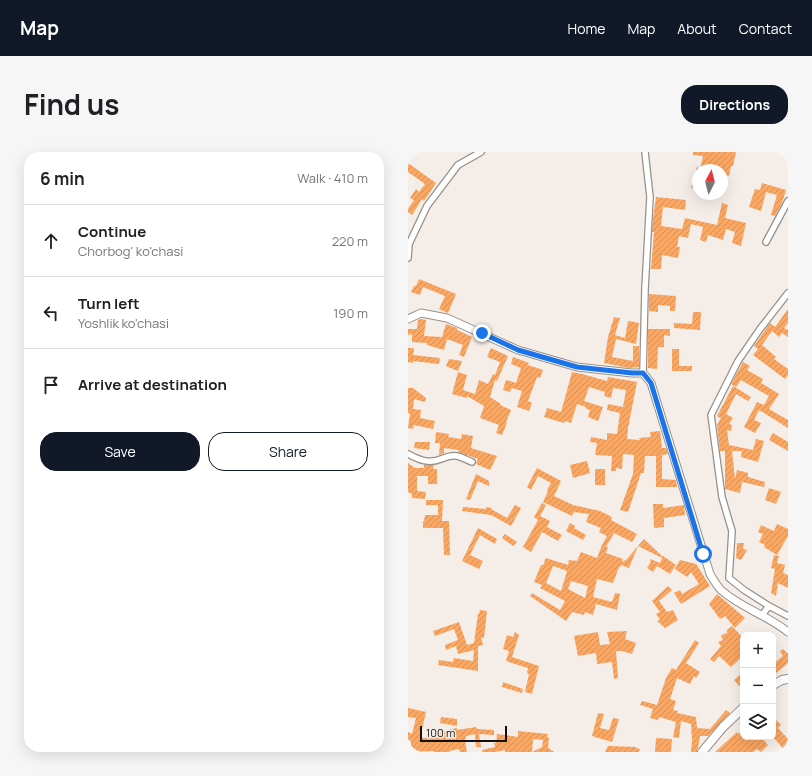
<!DOCTYPE html>
<meta charset="utf-8">
<style>
:root{--surface:#fff;--page:#f6f6f6;--text:#202124;--muted:#757577;--line:#e0e0e0;--accent:#111827}
body{margin:0;font-family:Manrope,sans-serif;background:var(--page);color:var(--text)}
.controls{position:absolute;right:12px;bottom:12px;display:grid;overflow:hidden;border-radius:8px;box-shadow:0 4px 16px #0002}
.controls button{width:36px;height:36px;display:grid;place-items:center;padding:0;border:0;border-bottom:1px solid var(--line);background:var(--surface);color:var(--text);font:20px sans-serif}
.compass{position:absolute;left:284px;top:12px;width:36px;height:36px;border-radius:50%;background:var(--surface);box-shadow:0 4px 16px #0002;rotate:7deg}
.scale{position:absolute;left:12px;bottom:10px;width:87px;box-sizing:border-box;padding-left:4px;border:2px solid #13100e;border-top:0;font-size:11px;line-height:14px;white-space:nowrap;color:#13100e;-webkit-text-stroke:3px #f5ede7;paint-order:stroke}
.stop{position:absolute;width:12px;height:12px;margin:-9px;border:3px solid #1a73e8;border-radius:50%;background:#fff}
.stop.end{background:#1a73e8;border-color:#fff;box-shadow:0 1px 4px #0008}
.list{margin:0;padding:0;list-style:none}
h2{display:flex;justify-content:space-between;align-items:center;height:52px;margin:0;padding:0 16px;font-size:17px}
h2 small{font-size:13px;font-weight:400;color:var(--muted)}
.list li{display:grid;grid-template-columns:26px 1fr auto;gap:12px;align-items:center;box-sizing:border-box;height:72px;padding:0 16px;border-top:1px solid var(--line)}
.list b{display:block;font-size:15px;white-space:nowrap}
.list p{margin:0;font-size:13px;white-space:nowrap;color:var(--muted)}
.list em{font-size:13px;font-style:normal;color:var(--muted)}
.actions{display:flex;gap:8px;padding:12px 16px}
.actions a{flex:1;padding:9px 0;border:1px solid var(--accent);border-radius:16px;text-align:center;font-size:14px;color:var(--accent)}
.actions .main{background:var(--accent);color:#fff}
.icon{flex:none;width:22px;height:22px;fill:none;stroke:currentColor;stroke-width:2;stroke-linecap:round;stroke-linejoin:round}
.map{position:relative;flex:none;width:380px;height:600px;overflow:hidden;border-radius:16px}
header{display:flex;align-items:center;gap:24px;box-sizing:border-box;height:56px;padding:0 20px;background:var(--accent);color:#fff}
header strong{font-size:19px}
nav{display:flex;gap:22px;margin-inline-start:auto;font-size:14px}
.intro{display:flex;align-items:center;justify-content:space-between;box-sizing:border-box;height:96px;padding:0 24px}
h1{margin:0;font-size:28px}
.button{padding:10px 18px;border-radius:16px;background:var(--accent);color:#fff;font-size:14px;font-weight:700}
main{display:flex;gap:24px;padding:0 24px}
aside{flex:1;background:var(--surface);border-radius:16px;box-shadow:0 4px 16px #0002}
.map>svg:first-child{display:block}
</style>
<header>
<strong>Map</strong>
<nav><a>Home</a><a>Map</a><a>About</a><a>Contact</a></nav>
</header>
<div class="intro"><h1>Find us</h1><a class="button">Directions</a></div>
<main>
<aside>
<h2>6 min<small>Walk · 410 m</small></h2>
<ul class="list">
<li><svg class="icon" aria-label="ahead" viewBox="0 0 24 24"><path d="M12 20V5M6 11l6-6 6 6"/></svg><div><b>Continue</b><p>Chorbog' ko'chasi</p></div><em>220 m</em></li>
<li><svg class="icon" aria-label="left" viewBox="0 0 24 24"><path d="M17 20v-9H6M10 6l-5 5 5 5"/></svg><div><b>Turn left</b><p>Yoshlik ko'chasi</p></div><em>190 m</em></li>
<li><svg class="icon" aria-label="arrive" viewBox="0 0 24 24"><path d="M6 21V4h12l-3 4 3 4H6"/></svg><div><b>Arrive at destination</b></div></li>
</ul>
<div class="actions"><a class="main">Save</a><a>Share</a></div>
</aside>
<div class="map">
<svg width="380" height="600" viewBox="0 0 380 600">
<defs>
<pattern id="building-hatch" width="6" height="6" patternUnits="userSpaceOnUse"><rect width="6" height="6" fill="#f9a765"/><path d="M-1 1l2-2M0 6l6-6M5 7l2-2" fill="none" stroke="#d58f56"/></pattern>
</defs>
<rect width="100%" height="100%" fill="#f5ede7"/>
<path fill="url(#building-hatch)" fill-rule="evenodd" d="M285,0H328L325,14H323L321,24L314,22V18L297,16V18H292L295,4L285,3Z
M0,11L28,31L16,49L14,47L4,63L0,60V57L6,48L2,46L8,37L11,40L17,32L0,20Z
M289,15H290V29L288,37L283,36Z
M354,31L378,38L374,51L367,64L363,63L369,43L358,40L353,59L341,55L347,37L352,38Z
M248,45L278,48L277,58L255,55L253,74L274,77L277,66L309,73L314,51L320,53L317,66L338,71L333,94L324,91L327,80L318,77L315,88L300,83L298,90L292,88L295,75L283,72L280,86L271,84L269,95H272L270,106L254,103L253,117H243L246,80H244L245,67Z
M11,127L48,142L40,161L31,157L37,144L15,135L12,143L3,140L6,134H8Z
M241,142L268,144L267,159H262V154L250,153V160L241,159Z
M380,157V171L376,176L380,178V185L374,181L371,185L364,179L354,193L368,205L366,207L380,217V223L377,227L345,203L350,197L346,194L362,171L367,175Z
M285,160H293L292,178L266,176V171L284,172Z
M206,165L212,166L207,183L217,186L220,169L231,171L228,192L208,187L204,205L225,209V194H231V215L221,216L196,211L200,185Z
M13,167L18,168L16,184L34,185L38,172L49,176V178L64,185L56,205L51,203L55,193L39,187L36,198L19,193V191L4,190V182L0,183V177H9L10,168Z
M240,177H262V184L256,183V195H250L249,217L240,216Z
M0,196H6L5,203L32,206L31,212L5,209V211L0,210Z
M83,196L100,204L89,229L87,228L82,245L93,252L92,253L103,258L98,270L99,271L94,283L88,281L91,273L72,266L76,254L59,244V246L44,242L50,220L59,223L55,238L67,242L71,228L80,232L85,222L87,223L92,210L79,205Z
M264,197H271V214H284V219H264Z
M105,205L121,211L120,213L135,218L132,226L129,225L120,249L124,251L121,259L109,255L114,239L104,236L102,240L95,238L98,228L108,231L113,216L103,212Z
M41,207L54,209L50,219L38,214Z
M335,210L342,214L339,218L355,227L353,231L371,242L361,257L380,268V276L351,258L346,268L353,271L347,281L336,275L349,250L356,253L361,244L333,228L328,235L323,232Z
M164,220L174,222L199,229L200,225L229,230L220,276L219,287L232,288L231,286L243,285L242,280L252,279L254,296H258L260,302L254,303V327L268,328L269,335H248V304H237L236,321H233L220,360L212,358L225,322L226,303L215,302L214,317L208,316V319H203L204,304L187,303L189,291L182,290L183,285L199,288V281L209,282L212,261L199,258L200,252L215,255L218,238L205,236L203,246L196,244L197,240L181,235L176,249L195,255L190,269L180,265L182,258L177,256L178,255L169,252L163,271L157,269L156,271L136,265L139,256L153,260Z
M325,234L343,245L340,249L328,242L318,262L325,266L321,272L324,273L323,279L319,278L321,293L345,298L348,287L356,289L350,310L333,305L334,299H324L327,327L329,318L340,321V325L357,330L356,335L334,330L332,341L317,337V299H312L309,273L313,266L309,264Z
M0,236H5L18,246L17,250L6,247L5,257L13,258L12,266L27,269L25,277L6,273L5,277L0,276L2,262L0,261Z
M28,280L41,282L40,285L53,287L54,282L65,284L63,296L89,304L82,318L68,312L70,307L50,300L51,298L36,296V301L31,303L32,291H27Z
M365,281L380,290V299L361,288Z
M7,290H22L21,298L6,296Z
M179,309L182,321L165,326L162,313Z
M0,311L7,316H16V313H26L25,317H29V332H20V324H9V339L18,340L17,347L4,346V342L0,340Z
M129,316L153,329L146,344L165,353L192,359L204,365L203,368L229,382L224,390L206,381L198,395H200L198,401L215,407L214,410L218,408L230,394L221,416L213,413L212,415H211L205,431L189,427L185,445L204,450L207,441L212,442L209,458L188,452L185,463L177,460L176,463L164,460L158,469L122,444L124,441L152,458L157,449L132,436L134,433L126,430L133,413H135L138,406L160,413L161,408L169,409L173,400L189,406L194,393L199,384L191,380L193,376L178,370L181,362L166,360L164,364L135,350L140,339L139,338L143,331L130,324L123,338L119,335ZM145,414L159,419L153,439L138,431ZM163,429L180,434L177,446L160,437Z
M187,317H197V333H187Z
M68,322L81,329V334L70,329L62,348L58,347Z
M361,336L373,340L368,352L357,348Z
M18,348H35L34,369H41L42,403H36L35,376H15V369H16L17,363H30V353H18Z
M134,351L138,353L132,364L142,369L139,375L154,383L150,389L134,380L123,400L115,395L130,368L126,365Z
M245,352H255V356L276,353L277,363L256,366V375L246,376Z
M107,353L113,356L103,374L83,363L54,359L55,355L78,357V355L84,356L83,357L99,366Z
M162,371L167,374L166,376L178,383L175,388L158,379Z
M369,372L380,377V384L369,403L356,395L357,393L351,390L355,382L350,380L353,373L366,379Z
M70,376L89,387L87,392L72,383L62,403L75,409L71,417L54,409Z
M97,382L109,390L105,394L94,386Z
M236,387L255,405L254,406L230,394Z
M329,391H336L335,397L339,398L333,408L328,406Z
M366,403L371,404L369,411L377,413L375,421L380,423V436L370,431L368,444L363,441L367,417L363,416Z
M255,404L268,413L262,422L249,414L245,420L239,416L243,410L242,409V407L252,411Z
M272,408L288,412L302,434L273,452L266,441L272,438L274,442L291,432L283,420L279,425L267,417Z
M260,434L264,438L251,449L259,460L265,458L270,468L257,476L249,469L252,468L248,462L252,460L244,449Z
M309,442L337,466L327,476L317,464L312,467L301,452Z
M72,458L79,459L76,486L73,485L75,493L70,494V519L30,513L31,508L45,510L46,506L65,509L66,498L50,502L48,494L38,498L37,493L50,488L46,477L27,484L25,479L51,470L59,493L66,491L70,462H71Z
M324,474L335,486V504L323,515L311,504L306,510L302,507L313,494L310,490L315,488L313,484L320,480L318,479Z
M219,479L217,487L228,491L224,502L214,499H208L210,526L206,527L204,510L189,512L188,501L170,504L166,484L190,480L192,493L202,492L199,480Z
M107,480L111,483L104,505L131,514L124,542L117,540L121,522L119,521L120,516L98,509L101,499L95,497L99,483L105,485Z
M287,488L291,491L278,511L292,520L288,526L286,524L282,532L269,526L262,547L268,549L265,558L270,559L269,561L288,565L289,576L302,577L318,558L322,561L300,584H292L290,596L289,600H283L284,588L283,572L273,569L271,586L265,585L268,570L251,565L250,568L242,566L245,557L232,553L234,549L249,553L258,526L264,516L268,518Z
M375,497L379,501L380,500V511L368,521L365,518V512L375,504L372,499Z
M335,520V530L331,534L326,528Z
M95,530L115,537L114,541L94,535Z
M0,556L18,560L12,586L32,585L31,580L49,576V578L68,575L69,577L86,578V583L71,582L73,595H68L67,582L58,584L57,589L59,600H52L51,597L41,599L42,600H26V599L3,600V589L0,588V580L4,582L8,566L0,565Z
M190,561L196,562L192,576L201,578L205,566L211,567L204,590L184,584Z
M33,565L49,567V574L32,571Z
M365,565L373,573L370,576L380,587V600H378L366,586L368,584L365,580Z
M335,578V585H353L360,593L353,600L349,597L345,600H307L329,580L330,582Z
M110,579L140,582L139,585L141,586L140,596L146,600H97V598L87,600H74V598L87,595L86,591H88L89,582L110,585ZM125,587L135,588L134,595L124,600Z
M248,586L264,587L263,600H247Z
M200,594L228,595V596L232,597L231,600H197Z"/>
<g fill="none" stroke-linecap="round" stroke-linejoin="round">
<g stroke="#978f89" stroke-width="8">
<path id="minor" d="M358,90L380,49
M0,106L1,92L19,54L50,13L73,0
M235,221L237,137L242,45L237,0
M0,302C11,308 21,312 33,307C38,305 43,303 49,304C54,305 59,308 64,310
M361,454L336,438L321,426L324,379L314,345L303,263L330,209L352,177L380,141
M354,463L361,454L380,464"/>
</g>
<g stroke="#978f89" stroke-width="9">
<path id="tertiary" d="M0,167L13,161L39,166L110,198L169,215L224,221H235L243,231L302,422C305,427 309,434 313,438C333,456 359,463 380,480"/>
</g>
<g stroke="#978f89" stroke-width="10">
<path id="secondary" d="M365,533L374,528L380,527
M294,600L315,575L335,556"/>
</g>
<use href="#minor" stroke="#fff" stroke-width="5.5"/>
<use href="#tertiary" stroke="#fff" stroke-width="7"/>
<use href="#secondary" stroke="#fff" stroke-width="8"/>
</g>
<g fill="none" stroke-linecap="round" stroke-linejoin="round">
<path stroke="#1a73e8" stroke-width="5" d="M74,181L110,198L169,215L224,221H235L243,231L295,402"/>
</g>
</svg>
<div class="controls">
<button>+</button>
<button>−</button>
<button><svg class="icon" aria-label="layers" viewBox="0 0 24 24"><path d="M12 4l9 5-9 5-9-5zM3 14l9 5 9-5"/></svg></button>
</div>
<svg class="compass" viewBox="-18 -18 36 36"><path d="M0-13l5 13h-10z" fill="#e53935"/><path d="M0 13l5-13h-10z" fill="#757577"/></svg>
<div class="scale">100 m</div>
<div class="stop" style="left:295px;top:402px"></div>
<div class="stop end" style="left:74px;top:181px"></div>
</div>
</main>
